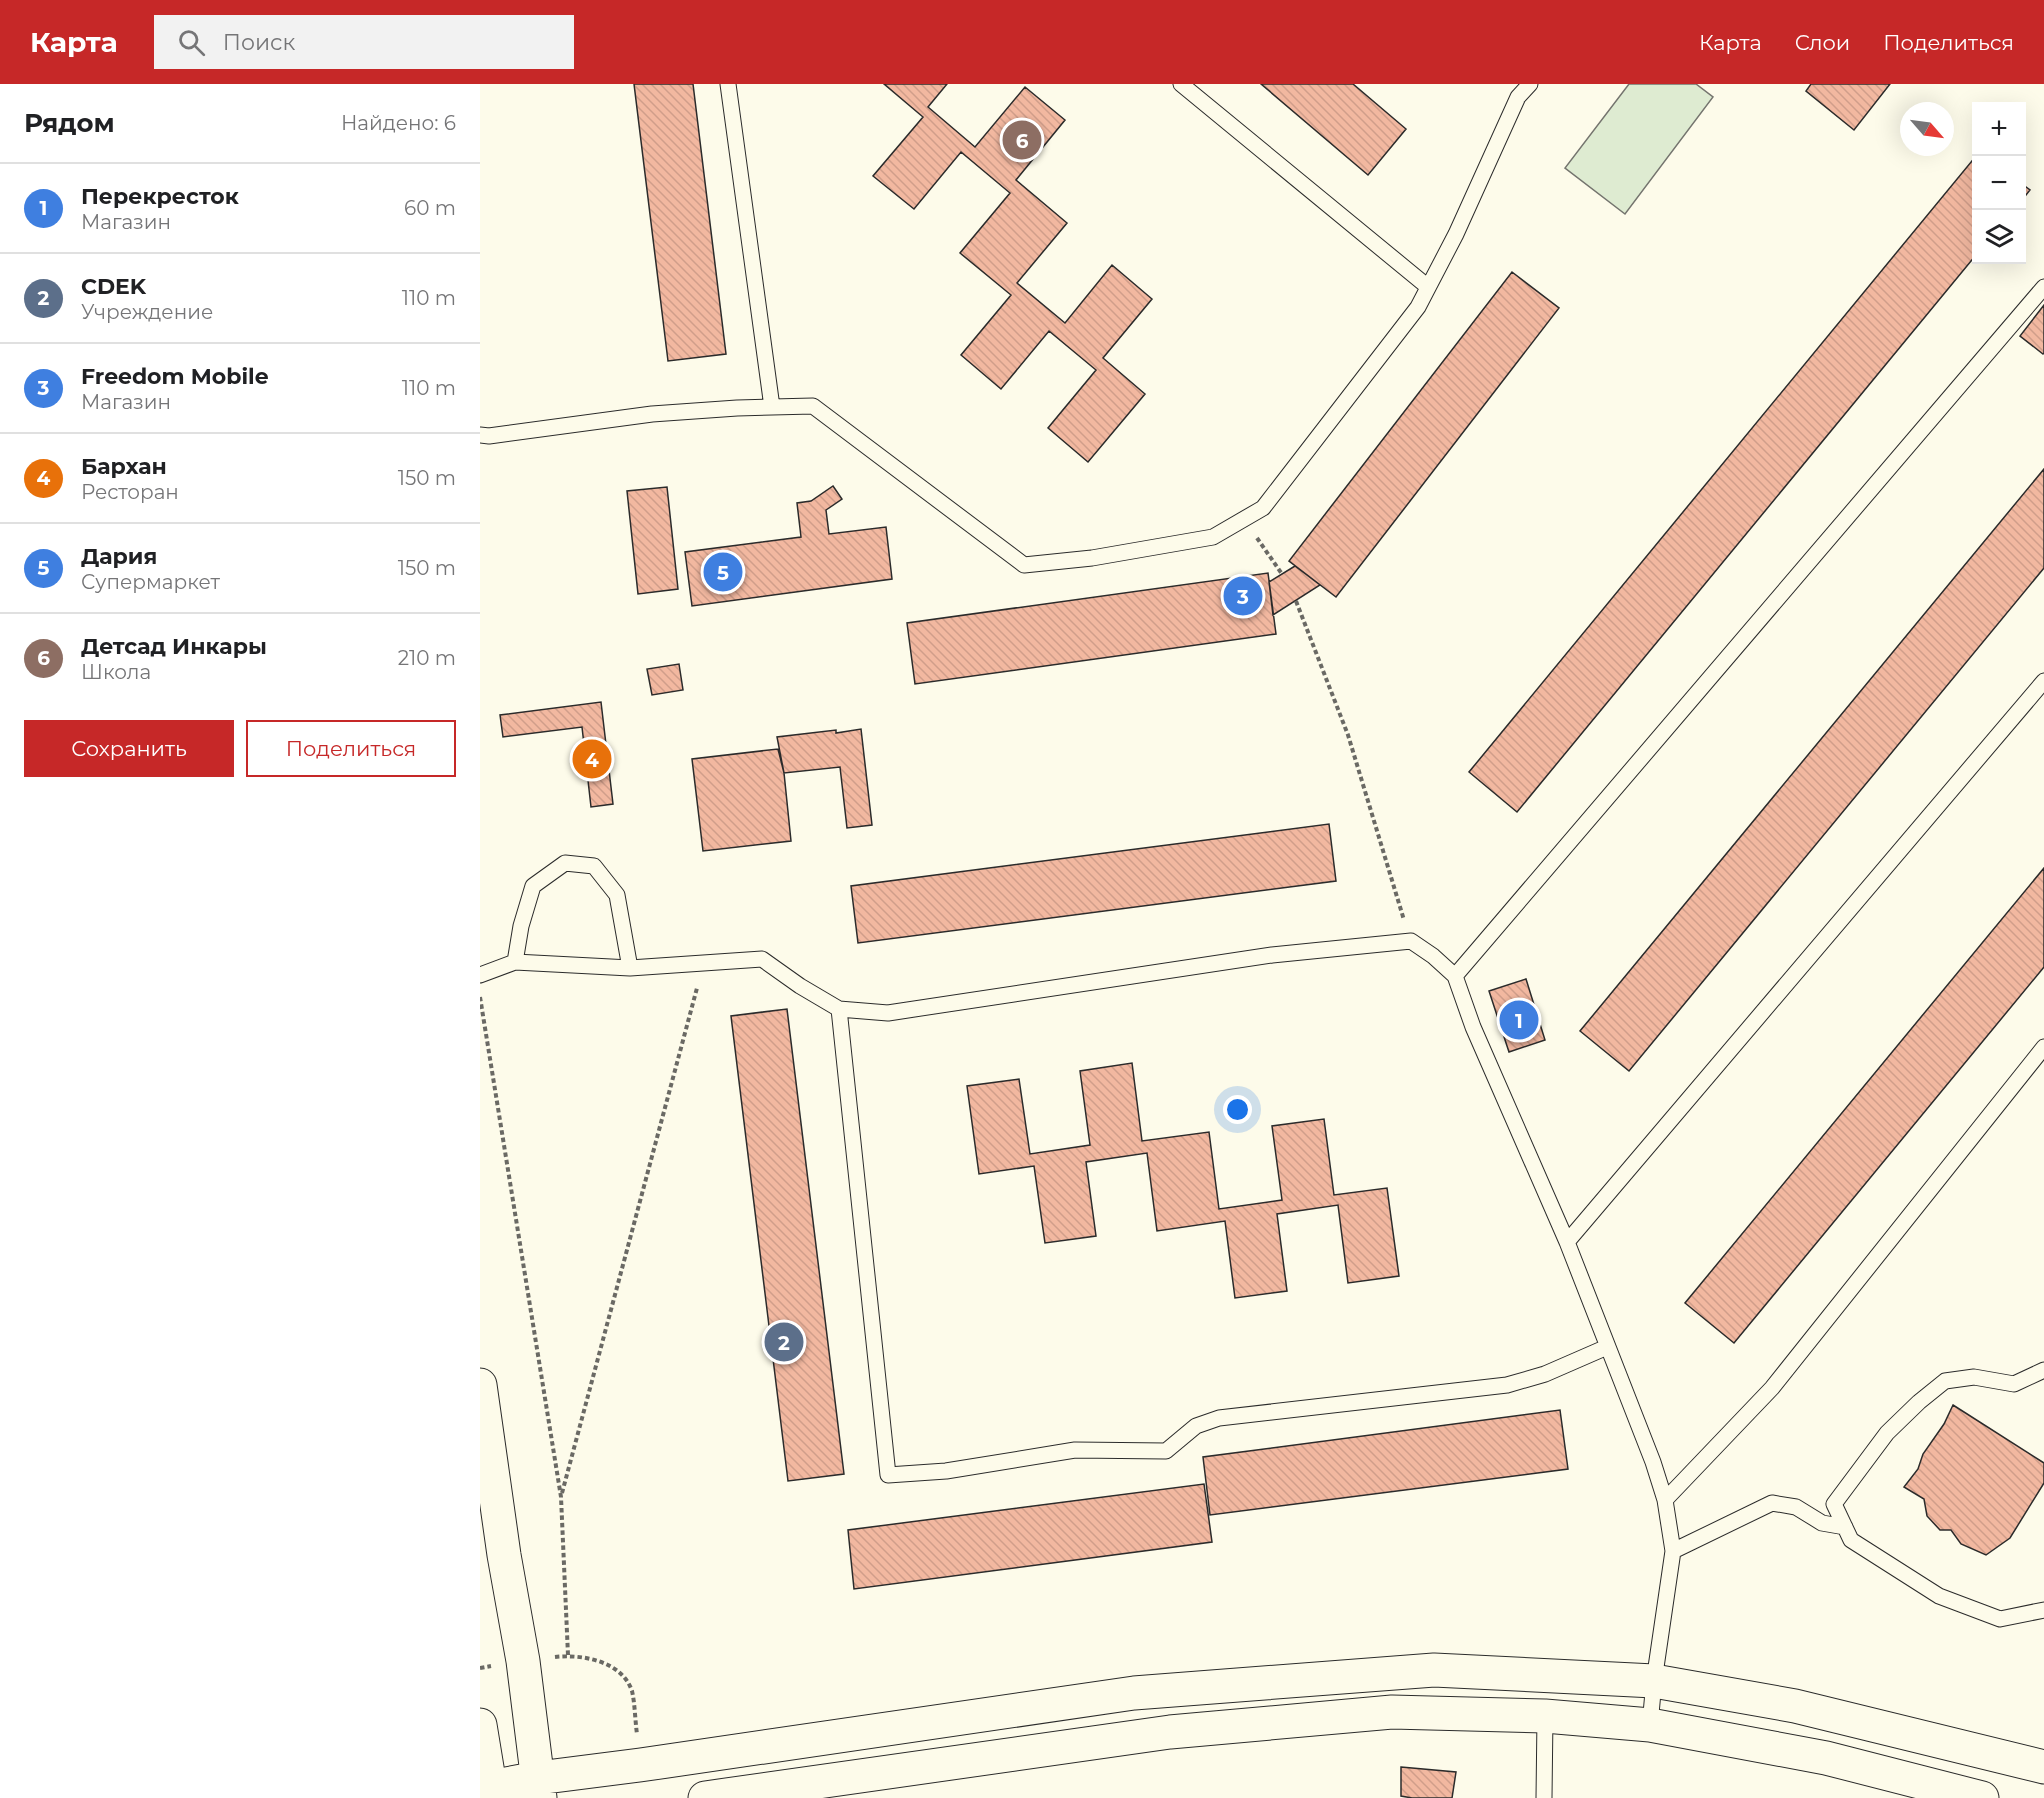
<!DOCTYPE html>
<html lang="ru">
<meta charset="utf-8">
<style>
:root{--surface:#fff;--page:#f2f2f2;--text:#202124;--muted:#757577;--line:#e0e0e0;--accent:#c62828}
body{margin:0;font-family:Montserrat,sans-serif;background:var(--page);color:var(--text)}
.controls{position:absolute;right:18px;top:18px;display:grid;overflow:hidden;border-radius:0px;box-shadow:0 6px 24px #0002}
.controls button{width:54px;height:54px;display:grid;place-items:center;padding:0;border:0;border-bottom:2px solid var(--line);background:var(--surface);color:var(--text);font:30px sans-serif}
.compass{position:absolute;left:1420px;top:18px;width:54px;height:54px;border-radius:50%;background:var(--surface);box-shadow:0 6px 24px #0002;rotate:118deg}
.you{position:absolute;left:758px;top:1026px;width:21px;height:21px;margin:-15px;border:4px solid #fff;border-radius:50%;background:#1a73e8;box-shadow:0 0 0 9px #1a73e833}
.badge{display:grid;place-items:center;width:39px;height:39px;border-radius:50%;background:var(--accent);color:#fff;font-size:20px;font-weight:700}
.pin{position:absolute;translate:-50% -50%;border:3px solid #fff;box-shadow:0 2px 6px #0006}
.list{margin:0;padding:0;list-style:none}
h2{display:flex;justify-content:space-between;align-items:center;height:78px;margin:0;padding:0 24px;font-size:26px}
h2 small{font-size:20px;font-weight:400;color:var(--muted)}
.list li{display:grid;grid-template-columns:39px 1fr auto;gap:18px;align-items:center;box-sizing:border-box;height:90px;padding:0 24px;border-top:2px solid var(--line)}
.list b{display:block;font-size:22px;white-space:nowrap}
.list p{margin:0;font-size:20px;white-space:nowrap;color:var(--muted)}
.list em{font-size:20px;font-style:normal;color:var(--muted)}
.actions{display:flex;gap:12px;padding:18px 24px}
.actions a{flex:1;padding:14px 0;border:2px solid var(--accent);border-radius:0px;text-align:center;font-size:21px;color:var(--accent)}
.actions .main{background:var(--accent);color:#fff}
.icon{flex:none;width:33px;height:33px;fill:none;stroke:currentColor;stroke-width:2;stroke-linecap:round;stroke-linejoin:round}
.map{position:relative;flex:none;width:1564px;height:1714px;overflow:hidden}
header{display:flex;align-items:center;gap:36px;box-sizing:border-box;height:84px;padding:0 30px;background:var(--accent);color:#fff}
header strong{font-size:28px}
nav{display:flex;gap:33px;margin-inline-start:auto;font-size:21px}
.search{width:420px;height:54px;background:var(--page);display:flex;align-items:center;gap:15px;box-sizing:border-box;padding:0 21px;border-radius:0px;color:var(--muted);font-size:22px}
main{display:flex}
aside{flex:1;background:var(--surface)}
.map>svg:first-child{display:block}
</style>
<header>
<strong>Карта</strong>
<div class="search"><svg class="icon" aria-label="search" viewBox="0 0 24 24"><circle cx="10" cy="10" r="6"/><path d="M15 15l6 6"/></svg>Поиск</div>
<nav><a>Карта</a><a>Слои</a><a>Поделиться</a></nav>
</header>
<main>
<aside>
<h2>Рядом<small>Найдено: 6</small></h2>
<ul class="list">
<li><span class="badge" style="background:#3f7fe0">1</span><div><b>Перекресток</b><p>Магазин</p></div><em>60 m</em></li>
<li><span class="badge" style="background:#5c6f8a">2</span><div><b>CDEK</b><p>Учреждение</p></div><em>110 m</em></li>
<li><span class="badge" style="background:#3f7fe0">3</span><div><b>Freedom Mobile</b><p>Магазин</p></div><em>110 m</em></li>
<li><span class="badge" style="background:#e8710a">4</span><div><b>Бархан</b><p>Ресторан</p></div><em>150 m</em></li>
<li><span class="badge" style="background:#3f7fe0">5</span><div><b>Дария</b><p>Супермаркет</p></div><em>150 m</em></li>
<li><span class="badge" style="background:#8d6e63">6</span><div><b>Детсад Инкары</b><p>Школа</p></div><em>210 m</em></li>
</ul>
<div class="actions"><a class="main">Сохранить</a><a>Поделиться</a></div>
</aside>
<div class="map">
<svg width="1564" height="1714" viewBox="0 0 1564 1714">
<defs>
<pattern id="building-back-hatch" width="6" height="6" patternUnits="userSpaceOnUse" patternTransform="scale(1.5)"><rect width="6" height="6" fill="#f2b8a0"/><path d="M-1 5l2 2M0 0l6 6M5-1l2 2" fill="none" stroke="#d09e8a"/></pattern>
</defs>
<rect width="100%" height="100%" fill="#fdfbea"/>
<path fill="#deebd1" stroke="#74746e" stroke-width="1.5" d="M1149,0H1216L1233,13L1145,130L1085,84Z"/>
<path fill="url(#building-back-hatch)" stroke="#2b2b2b" stroke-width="1.5" d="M154,0H213L246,270L188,277Z
M404,0H467L448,23L495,63L545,3L585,36L536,96L587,139L537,199L585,239L632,181L672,215L623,274L665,310L608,378L568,344L616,286L569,247L521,305L481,271L531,211L480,169L530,109L481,68L434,125L393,92L443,33Z
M781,0H873L926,45L888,91Z
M1331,0H1410L1374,46L1326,7Z
M1496,72V171L1037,728L989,688Z
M1542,100L1550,106L1542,116Z
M1032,188L1079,224L856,513L809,477Z
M1564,221V269L1563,270L1540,252Z
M1564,385V484L1149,987L1100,947Z
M353,402L362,415L346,426L349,450L406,443L412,495L212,522L205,468L321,453L317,419L331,417Z
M187,403L198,505L158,510L147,407Z
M815,482L840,501L793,531L789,498Z
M788,489L796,550L435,600L427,539Z
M199,580L203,606L172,611L167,585Z
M121,618L133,720L111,723L102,643L23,653L20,631Z
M381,645L392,741L367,744L360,683L304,689L297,653L356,646V649Z
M298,665L304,689L311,757L223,767L212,675Z
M849,740L856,797L378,859L371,802Z
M1564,784V883L1254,1259L1205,1219Z
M1046,895L1065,956L1029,968L1009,907Z
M307,925L364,1390L308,1397L251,932Z
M652,979L662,1057L729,1048L739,1125L802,1116L792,1042L844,1035L854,1111L907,1104L919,1192L868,1199L858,1121L797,1130L807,1207L755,1214L745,1137L677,1147L667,1069L606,1078L616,1152L565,1159L554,1082L499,1090L487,1002L539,995L550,1070L610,1061L600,987Z
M1473,1321L1564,1379V1399L1530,1454L1506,1471L1481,1460L1471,1446H1460L1447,1432L1444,1415L1424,1403L1438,1385L1443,1370L1464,1340Z
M1080,1326L1088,1385L730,1431L723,1373Z
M724,1400L732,1458L374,1505L368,1446Z
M921,1683L976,1688L972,1714H932L921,1712Z"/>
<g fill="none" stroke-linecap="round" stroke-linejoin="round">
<g stroke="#2b2b2b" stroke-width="17">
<path id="service" d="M248,0L292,323
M701,0L948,203
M0,351L9,352L172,330L257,324L333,322L544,481L612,474L733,453L783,424L938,223L976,150L1038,13L1050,0
M35,878L41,842L53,802L85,779L114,782L137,811L150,884
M0,891L35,878L150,884L282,875L320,902L359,925L408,929L792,871L931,857L953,872L975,892L993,943L1087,1158L1173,1378L1185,1416L1193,1467L1174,1597L1170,1641
M975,892L1564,203
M359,925L408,1391L466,1387L595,1366L686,1367L716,1342L739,1334L1027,1301L1065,1290L1127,1263
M1087,1158L1564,597
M1564,1286L1534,1300L1494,1293L1465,1297L1439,1318L1407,1349L1354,1420L1371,1456L1459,1512L1520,1535L1564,1526
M1185,1416L1292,1304L1564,963
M1193,1467L1292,1419L1316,1423L1342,1439L1365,1443
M1064,1714L1065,1632"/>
</g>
<g stroke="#2b2b2b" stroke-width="35">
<path id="secondary" d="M0,1301L24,1471L43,1577L60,1714
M0,1641L12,1714
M0,1707L10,1703L58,1694L160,1681L654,1609L954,1586L1174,1597L1315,1622L1564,1683
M225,1714L690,1648L912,1628L1065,1632L1170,1641L1346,1674L1502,1714"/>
</g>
<path stroke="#6a6964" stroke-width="4" stroke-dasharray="4.5 3" stroke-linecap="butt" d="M777,454L802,490
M816,517L868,651L924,836
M0,913L81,1413L88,1571
M82,1409L217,904
M75,1573C102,1570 142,1577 152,1607C155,1620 155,1636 157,1650
M0,1584L11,1582"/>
<use href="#service" stroke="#fdfbea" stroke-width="15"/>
<use href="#secondary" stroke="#fdfbea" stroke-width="33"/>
</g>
</svg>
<div class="controls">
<button>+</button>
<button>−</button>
<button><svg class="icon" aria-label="layers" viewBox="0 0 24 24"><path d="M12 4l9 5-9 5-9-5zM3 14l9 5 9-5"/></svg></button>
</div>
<svg class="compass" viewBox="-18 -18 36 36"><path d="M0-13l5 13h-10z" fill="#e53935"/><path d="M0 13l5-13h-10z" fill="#757577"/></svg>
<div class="you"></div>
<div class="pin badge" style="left:1039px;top:936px;background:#3f7fe0">1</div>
<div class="pin badge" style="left:304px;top:1258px;background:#5c6f8a">2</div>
<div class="pin badge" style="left:763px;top:512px;background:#3f7fe0">3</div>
<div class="pin badge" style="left:112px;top:675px;background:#e8710a">4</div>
<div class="pin badge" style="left:243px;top:488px;background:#3f7fe0">5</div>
<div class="pin badge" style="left:542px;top:56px;background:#8d6e63">6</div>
</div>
</main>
